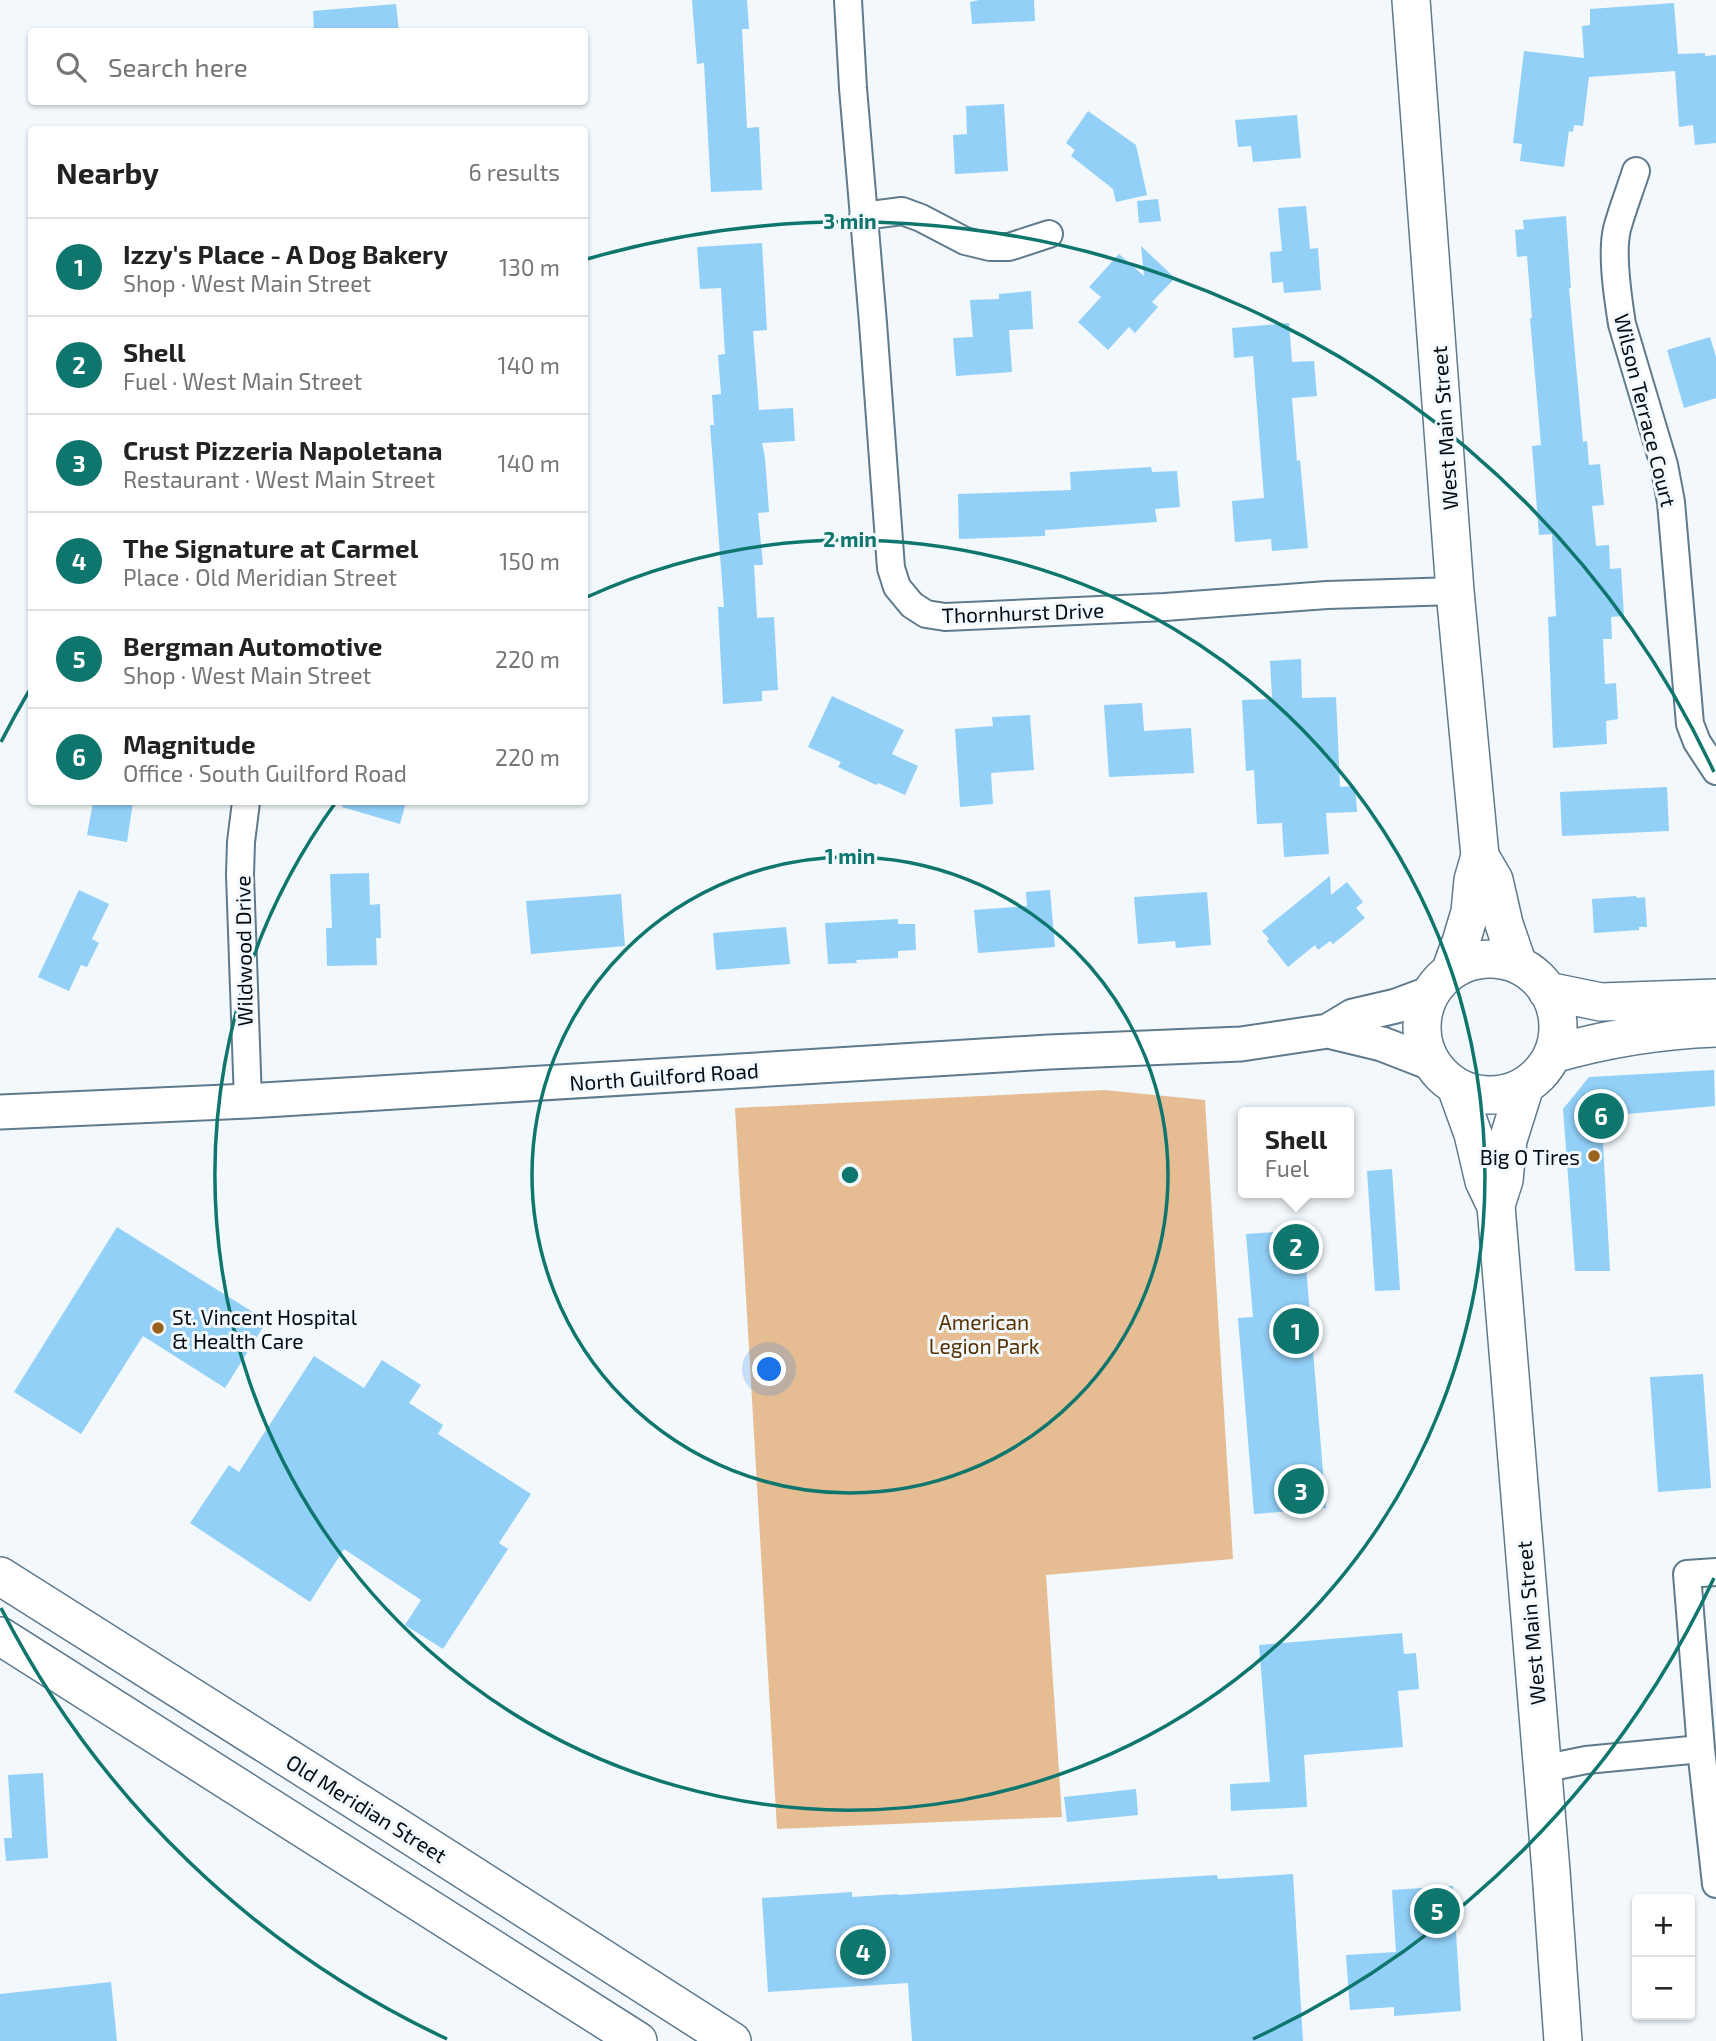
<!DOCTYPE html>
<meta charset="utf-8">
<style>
:root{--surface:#fff;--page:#f6f6f6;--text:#222;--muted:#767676;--line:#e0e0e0;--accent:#0f766e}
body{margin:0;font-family:"Exo 2",sans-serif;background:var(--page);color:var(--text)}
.controls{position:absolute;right:21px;bottom:21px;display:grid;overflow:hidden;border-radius:7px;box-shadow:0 2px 5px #0004}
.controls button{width:63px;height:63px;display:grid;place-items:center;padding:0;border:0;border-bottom:2px solid var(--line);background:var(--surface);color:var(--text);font:35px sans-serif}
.you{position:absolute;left:770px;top:1370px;width:24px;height:24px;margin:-18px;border:5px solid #fff;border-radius:50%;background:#1a73e8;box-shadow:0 0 0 10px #1a73e833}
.badge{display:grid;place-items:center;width:46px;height:46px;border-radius:50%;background:var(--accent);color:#fff;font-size:23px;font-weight:700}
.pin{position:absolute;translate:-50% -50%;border:4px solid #fff;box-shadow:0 2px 7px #0006}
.popup{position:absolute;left:1238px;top:1107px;width:116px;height:91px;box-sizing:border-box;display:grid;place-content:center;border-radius:7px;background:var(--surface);filter:drop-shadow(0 2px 5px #0005);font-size:23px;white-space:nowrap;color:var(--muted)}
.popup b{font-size:26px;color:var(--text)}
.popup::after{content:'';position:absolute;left:50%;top:100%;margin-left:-14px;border:14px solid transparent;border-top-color:var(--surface)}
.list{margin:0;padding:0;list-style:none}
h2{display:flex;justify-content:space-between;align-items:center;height:91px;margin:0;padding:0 28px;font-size:30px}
h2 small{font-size:23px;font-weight:400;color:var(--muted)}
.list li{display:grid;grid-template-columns:46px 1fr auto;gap:21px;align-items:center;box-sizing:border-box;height:98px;padding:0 28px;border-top:2px solid var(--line)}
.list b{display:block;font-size:26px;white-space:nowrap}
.list p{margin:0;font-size:23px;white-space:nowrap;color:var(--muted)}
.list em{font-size:23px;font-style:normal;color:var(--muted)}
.icon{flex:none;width:38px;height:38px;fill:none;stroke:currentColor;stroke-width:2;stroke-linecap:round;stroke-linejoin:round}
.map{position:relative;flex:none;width:1716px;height:2041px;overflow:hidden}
.search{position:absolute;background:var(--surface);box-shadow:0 2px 5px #0004;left:28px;top:28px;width:560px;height:77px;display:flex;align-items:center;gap:18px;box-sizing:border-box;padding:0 24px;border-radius:7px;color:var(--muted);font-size:26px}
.panel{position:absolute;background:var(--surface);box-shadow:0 2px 5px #0004;left:28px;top:126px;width:560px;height:679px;border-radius:7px}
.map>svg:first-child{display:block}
</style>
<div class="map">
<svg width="1716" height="2041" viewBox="0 0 1716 2041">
<rect width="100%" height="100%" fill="#f2f8fc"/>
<path fill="#e6bd93" d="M1104,1090L1205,1100L1233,1559L1046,1575L1062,1817L777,1829L735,1108Z"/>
<path fill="#93d0f8" d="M692,0H747L749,29H742L747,128L759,127L762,190L711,192L704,63L697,64Z
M979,0H1034L1035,21L972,24L970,2Z
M1674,3L1678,54L1705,53V56L1716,55V143L1695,145L1693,125L1679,127L1675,71L1589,77L1583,126L1574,125L1573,132L1569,131L1564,167L1520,161L1522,144L1513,143L1524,51L1584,58L1582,26L1590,25V9Z
M396,4L399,32H314L313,11Z
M1004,104L1008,171L955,174L953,135L967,134L966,106Z
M1088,111L1136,145L1147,195L1116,202L1113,189L1071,156L1075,150L1066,143Z
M1297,115L1301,158L1253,162L1251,146L1238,147L1235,120Z
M1158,199L1161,221L1139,223L1137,201Z
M1306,206L1310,249L1318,248L1321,290L1284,293L1283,282L1272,283L1270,252L1282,251L1278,208Z
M1566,216L1571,288H1569L1583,442L1587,441L1589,465L1600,464L1604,505L1592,506L1596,546L1609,545L1610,569L1621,568L1624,616L1611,617L1612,639H1603L1605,684L1616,683L1618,719L1606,721L1607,744L1553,748L1548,617L1556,616L1552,534L1539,535L1532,446L1541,445L1530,318H1532L1527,256L1517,257L1515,230L1524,229L1523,220Z
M762,243L767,330L753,331L759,410L793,408L795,441L762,443L765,458L769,512L758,513L763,565H754L757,618L774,617L778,690L762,691V701L723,704L718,607H724L710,425H714L712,395L721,394L718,355L725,354L721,288L700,289L697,247Z
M1141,246L1175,278L1152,302L1158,307L1135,333L1129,327L1108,350L1078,322L1101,297L1089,287L1119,254L1144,276Z
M1031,291L1033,329L1009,330L1012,372L956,376L953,338L973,337L970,300L999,299V294Z
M1289,323L1292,362L1314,361L1317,396L1292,398L1297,461L1300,460L1308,548L1272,551L1271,539L1235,542L1232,501L1264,498L1253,356L1234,358L1232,328Z
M1710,337L1716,357V398L1684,408L1667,350Z
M1151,467L1152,472L1177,471L1180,507L1155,509L1157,522L1045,530V536L959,539L958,494L1071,490L1070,472Z
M1301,659L1302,698L1336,697L1340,787L1355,786L1357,812L1326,813L1329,854L1284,857L1282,823L1257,824L1254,770L1246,771L1242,700L1272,699L1270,661Z
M832,696L904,730L892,754L918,766L905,795L878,783L876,785L838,767L841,762L808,747Z
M1142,703L1144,731L1191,728L1194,773L1109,777L1104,705Z
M1030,715L1034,770L991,773L993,804L960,807L955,729L993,726L992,717Z
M1667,787L1669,831L1562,836L1560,792Z
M93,802H133L127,842L87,835Z
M343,802H406L400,824L342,807Z
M369,873L370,905L380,904L381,938H376L377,965L327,966L326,928H332L330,874Z
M1330,876L1331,895L1347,882L1363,902L1356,908L1365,918L1333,944L1330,941L1318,950L1315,945L1288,967L1267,941L1269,939L1262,931Z
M79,890L109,904L92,939L99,943L87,967L81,965L69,991L38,977Z
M1050,890L1055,947L978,953L974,910L1027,906L1026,892Z
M1207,892L1211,945L1176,948L1175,941L1138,944L1134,897Z
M621,894L625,946L531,954L526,901Z
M1636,896L1637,898L1645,897L1647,927H1639V930L1594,933L1592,899Z
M898,919V924H915L916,950L898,951V958L856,960L857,963L828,964L825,923Z
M786,927L790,964L716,970L713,933Z
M1714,1070L1715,1106L1628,1114L1603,1143L1610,1271H1575L1563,1109L1589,1077Z
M1392,1169L1400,1290L1375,1291L1367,1171Z
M117,1227L267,1321L225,1388L143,1336L81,1434L14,1392Z
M1303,1230L1326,1508L1254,1514L1238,1318L1253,1317L1246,1234Z
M314,1356L364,1388L382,1360L421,1385L409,1403L443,1425L438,1434L531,1494L499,1543L508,1549L443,1649L405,1625L421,1600L344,1549L310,1602L190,1523L229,1465L239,1472Z
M1703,1374L1711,1488L1658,1492L1650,1377Z
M1402,1633L1404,1654L1416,1653L1419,1689L1398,1691L1403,1747L1304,1755L1307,1807L1231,1811L1230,1784L1270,1782L1259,1645Z
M43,1773L48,1858L6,1861L4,1838H12L8,1775Z
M1136,1789L1138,1815L1067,1822L1064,1797Z
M1293,1874L1303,2041H912L908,1983L768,1992L762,1898L852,1892V1897L898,1894V1895L1217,1875L1218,1879Z
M1453,1886L1461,2011L1394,2016V2007L1350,2010L1346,1955L1396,1952L1392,1890Z
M111,1982L117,2041H0V1994Z"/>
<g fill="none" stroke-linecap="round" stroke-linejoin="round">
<g stroke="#5f7a8d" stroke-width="30">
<path id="minor" d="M848,0L853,88L873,323L891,568L897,587L912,605L926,614L945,617L1165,607L1327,595L1455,591
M1636,171C1630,190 1622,210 1617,229C1611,254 1618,299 1622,324L1664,465L1671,502L1690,724L1697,742L1716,771
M863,216L902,211L921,218L965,241L990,247H1009L1049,234
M246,802L241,842L240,875L248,1101
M1701,1749L1716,1884
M1542,1769L1586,1760L1701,1749L1687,1574L1716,1572"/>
</g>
<g stroke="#5f7a8d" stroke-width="37">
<path id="tertiary" d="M1328,1031L1382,1044L1431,1063
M0,1112L248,1101L1049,1052L1241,1044L1328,1031L1353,1016L1396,1006L1431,993"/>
</g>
<g stroke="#5f7a8d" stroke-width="40">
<path id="secondary" d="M1411,0L1455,591L1480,856L1473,880L1470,912L1461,942L1450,972
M1480,856L1494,880L1504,924L1518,965
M1422 1027a68 68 0 1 1 136 0a68 68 0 1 1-136 0Z
M1547,991L1601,1002L1716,998
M1553,1054C1605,1039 1661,1030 1716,1028
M1456,1087L1473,1134L1484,1181L1496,1206L1551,1871L1563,2041
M1496,1205L1504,1180L1508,1140L1525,1086
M0,1576L391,1823L732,2041
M0,1636L638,2041"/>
</g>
<use href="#minor" stroke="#fff" stroke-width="26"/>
<use href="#tertiary" stroke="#fff" stroke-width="33"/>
<use href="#secondary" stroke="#fff" stroke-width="37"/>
</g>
<g fill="none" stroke="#0f766e" stroke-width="3.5">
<circle cx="850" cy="1175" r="318"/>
<path d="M587 597A635 635 0 1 1 336 802"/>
<path d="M1714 1578A953 953 0 0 1 1253 2039M447 2039A953 953 0 0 1 1 1608M1 742A953 953 0 0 1 29 691M587 259A953 953 0 0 1 1714 772"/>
</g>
<g fill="#99621d" stroke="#f2f8fc" stroke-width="2.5">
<circle cx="1594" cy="1156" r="7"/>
<circle cx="158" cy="1328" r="7"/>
</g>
<g text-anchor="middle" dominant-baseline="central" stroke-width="6" stroke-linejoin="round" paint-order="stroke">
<g font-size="21" fill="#040d13" stroke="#f2f8fc">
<text transform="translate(1646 410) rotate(76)">Wilson Terrace Court</text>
<text transform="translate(1444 428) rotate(-94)">West Main Street</text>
<text transform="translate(1023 612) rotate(-2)">Thornhurst Drive</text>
<text transform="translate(243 951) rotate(-91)">Wildwood Drive</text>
<text transform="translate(664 1076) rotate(-4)">North Guilford Road</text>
<text transform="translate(1530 1623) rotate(-95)">West Main Street</text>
<text transform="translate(367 1808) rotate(32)">Old Meridian Street</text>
</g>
<g font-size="21" fill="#040d13" stroke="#f2f8fc" text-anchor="end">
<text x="1580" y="1156">Big O Tires</text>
<text x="172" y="1316" text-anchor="start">St. Vincent Hospital<tspan x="172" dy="24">&amp; Health Care</tspan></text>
</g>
<g font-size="21" fill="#573200" stroke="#f2f8fc">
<text x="984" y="1321">American<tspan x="984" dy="24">Legion Park</tspan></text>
</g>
</g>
<circle cx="850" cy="1175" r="10" fill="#0f766e" stroke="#f2f8fc" stroke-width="3.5"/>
<g font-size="21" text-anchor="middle" font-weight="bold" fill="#0f766e" stroke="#f2f8fc" stroke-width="6" stroke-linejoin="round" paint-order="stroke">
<text x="850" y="229">3 min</text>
<text x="850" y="547">2 min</text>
<text x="850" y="864">1 min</text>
</g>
</svg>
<div class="controls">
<button>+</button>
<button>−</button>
</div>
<div class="you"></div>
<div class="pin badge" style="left:1296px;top:1331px">1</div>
<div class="pin badge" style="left:1296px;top:1247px">2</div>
<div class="popup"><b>Shell</b>Fuel</div>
<div class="pin badge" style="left:1301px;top:1491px">3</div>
<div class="pin badge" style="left:863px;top:1952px">4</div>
<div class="pin badge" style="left:1437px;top:1911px">5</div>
<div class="pin badge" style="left:1601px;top:1116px">6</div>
<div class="search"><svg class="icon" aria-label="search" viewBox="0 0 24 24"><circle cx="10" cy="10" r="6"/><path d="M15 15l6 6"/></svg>Search here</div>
<section class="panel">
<h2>Nearby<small>6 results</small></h2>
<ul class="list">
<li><span class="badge">1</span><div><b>Izzy's Place - A Dog Bakery</b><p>Shop · West Main Street</p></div><em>130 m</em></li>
<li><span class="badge">2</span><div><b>Shell</b><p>Fuel · West Main Street</p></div><em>140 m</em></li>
<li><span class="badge">3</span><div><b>Crust Pizzeria Napoletana</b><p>Restaurant · West Main Street</p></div><em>140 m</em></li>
<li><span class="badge">4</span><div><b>The Signature at Carmel</b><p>Place · Old Meridian Street</p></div><em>150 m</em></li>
<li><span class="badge">5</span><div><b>Bergman Automotive</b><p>Shop · West Main Street</p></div><em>220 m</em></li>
<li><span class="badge">6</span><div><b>Magnitude</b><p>Office · South Guilford Road</p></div><em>220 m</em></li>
</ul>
</section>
</div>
